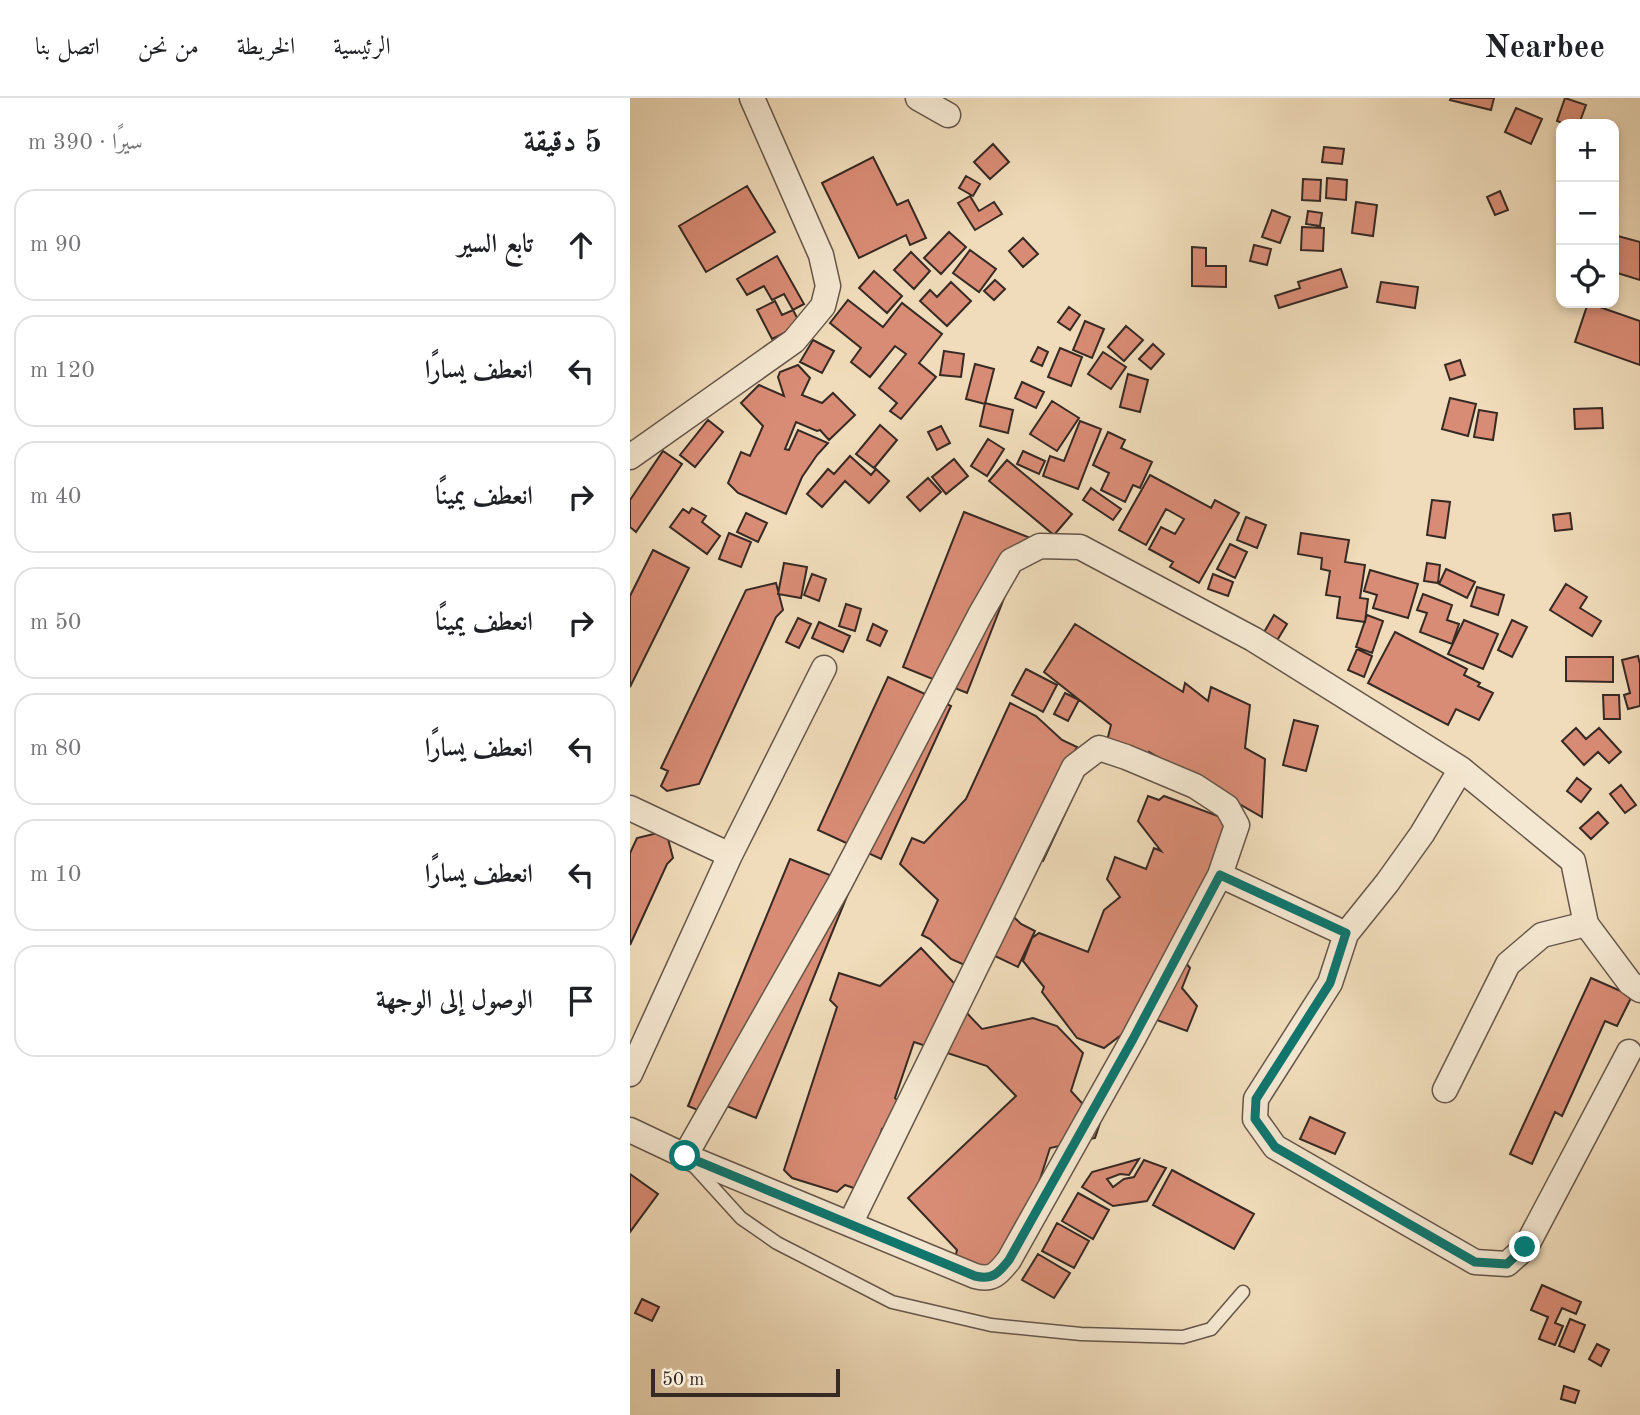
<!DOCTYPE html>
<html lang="ar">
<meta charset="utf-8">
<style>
:root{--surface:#fff;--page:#f6f6f6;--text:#202124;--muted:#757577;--line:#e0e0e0}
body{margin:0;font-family:"Old Standard TT",Amiri,serif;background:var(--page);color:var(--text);direction:rtl}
.controls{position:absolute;right:21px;top:21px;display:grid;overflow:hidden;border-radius:14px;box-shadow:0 4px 10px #0003}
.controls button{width:63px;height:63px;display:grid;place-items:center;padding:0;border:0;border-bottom:2px solid var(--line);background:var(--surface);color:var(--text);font:35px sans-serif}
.scale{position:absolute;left:21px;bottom:18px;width:189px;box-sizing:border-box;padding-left:7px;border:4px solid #372924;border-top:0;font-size:19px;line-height:24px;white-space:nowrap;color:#372924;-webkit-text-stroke:5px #f5e8d2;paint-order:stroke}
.stop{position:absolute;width:21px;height:21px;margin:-16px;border:5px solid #0f766e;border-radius:50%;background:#fff}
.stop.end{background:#0f766e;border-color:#fff;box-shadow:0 2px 7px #0008}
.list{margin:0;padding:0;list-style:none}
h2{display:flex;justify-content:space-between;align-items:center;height:91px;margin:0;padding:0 28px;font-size:30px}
h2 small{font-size:23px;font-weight:400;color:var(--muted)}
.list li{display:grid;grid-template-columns:46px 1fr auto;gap:21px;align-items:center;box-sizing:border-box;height:112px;margin:0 14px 14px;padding:0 14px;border:2px solid var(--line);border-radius:21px}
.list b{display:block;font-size:26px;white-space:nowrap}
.list em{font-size:23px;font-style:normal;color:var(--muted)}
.icon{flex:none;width:38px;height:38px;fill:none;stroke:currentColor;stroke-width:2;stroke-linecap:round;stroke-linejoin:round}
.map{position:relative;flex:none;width:1010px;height:1317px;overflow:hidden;direction:ltr}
header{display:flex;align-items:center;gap:42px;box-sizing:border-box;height:98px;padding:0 35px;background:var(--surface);border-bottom:2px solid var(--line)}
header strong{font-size:33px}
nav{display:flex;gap:38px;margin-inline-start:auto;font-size:24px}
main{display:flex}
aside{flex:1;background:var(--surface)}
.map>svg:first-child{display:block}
</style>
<header>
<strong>Nearbee</strong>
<nav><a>الرئيسية</a><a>الخريطة</a><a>من نحن</a><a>اتصل بنا</a></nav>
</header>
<main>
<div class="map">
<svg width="1010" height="1317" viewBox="0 0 1010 1317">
<rect width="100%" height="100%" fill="#f0dcba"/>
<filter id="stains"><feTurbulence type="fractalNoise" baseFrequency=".00286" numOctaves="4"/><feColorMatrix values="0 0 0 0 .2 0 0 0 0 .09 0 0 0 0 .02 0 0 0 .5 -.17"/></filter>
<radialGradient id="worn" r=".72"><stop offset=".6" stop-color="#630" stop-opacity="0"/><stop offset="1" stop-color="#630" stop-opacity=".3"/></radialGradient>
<path fill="#d98c75" stroke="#372924" stroke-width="2" d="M821,0H864L861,12L820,2Z
M935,0L956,7L949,26H935L927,23Z
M886,10L912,21L901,46L875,34Z
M363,46L379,64L360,81L344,64Z
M694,49L714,51L712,66L692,64Z
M243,59L267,107L278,102L296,140L280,147L276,137L229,160L192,85Z
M336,78L350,86L343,98L329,90Z
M697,80L717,82L716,102L696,100Z
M673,81L691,82L690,103L672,102Z
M117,88L145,134L76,174L49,128Z
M870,93L878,112L865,117L857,99Z
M340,98L349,113L364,104L372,116L345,132L328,105Z
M726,104L747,107L743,138L722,135Z
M642,112L660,119L650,145L632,139Z
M678,113L692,115L690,128L676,126Z
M672,129L694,130L693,153L671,152Z
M319,134L336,149L311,176L294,160Z
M984,137L1010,144V182L984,174Z
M393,140L408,156L393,169L379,153Z
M624,147L641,151L637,167L620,163Z
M562,149L576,150V168H596V189L562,188Z
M340,152L366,171L349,194L323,175Z
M281,154L300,173L284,191L264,172Z
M147,158L174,206L163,212L154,196L142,202L134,188L117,197L107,181Z
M711,171L717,189L649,210L645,198L670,190L668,184Z
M244,173L272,198L257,215L229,190Z
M365,182L375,191L364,202L354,193Z
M321,184L341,203L317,228L290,203L300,192L307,199Z
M751,184L788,189L785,210L747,204Z
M218,202L253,229L272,205L312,236L289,265L306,279L271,321L260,313L267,305L249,290L276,256L265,248L240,279L221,264L231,250L200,225Z
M145,203L152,217L163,212L171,227L142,241L127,212Z
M958,205L1010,223V267L945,244Z
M439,209L450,217L440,232L428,224Z
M455,223L474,231L462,260L443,252Z
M496,228L513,242L494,263L478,249Z
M183,242L204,253L192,275L170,264Z
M523,246L534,256L521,271L509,261Z
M408,249L418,254L412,268L401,263Z
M430,250L452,259L441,288L418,279Z
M314,253L334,256L331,279L310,277Z
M473,254L496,269L481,291L458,276Z
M830,262L835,277L820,282L815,267Z
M345,266L364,271L355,306L336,301Z
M168,267L180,280L172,297L192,305L203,295L225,317L199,342L190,332L187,333L166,324L155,351L159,352L168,332L198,345L187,357L172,379L156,416L108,395L98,385L111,354L120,358L133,328L111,305L129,287L154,298L148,279L150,274Z
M498,276L518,282L510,314L490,309Z
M392,284L414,294L406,310L385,300Z
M820,300L846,306L838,338L812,331Z
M422,303L449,320L427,353L400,336Z
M355,305L383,312L378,335L350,328Z
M972,310L973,330L945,331L944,311Z
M849,312L867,315L863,342L844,339Z
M78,322L93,334L65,369L50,357Z
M450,323L471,331L448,391L413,378L420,358L434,363Z
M250,327L267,342L244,370L226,356Z
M311,328L320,345L307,352L298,334Z
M478,334L495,342L491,350L522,364L510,390L503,387L495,404L471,392L479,375L463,367Z
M358,341L374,351L357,378L341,368Z
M33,353L52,366L6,434L0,429V402Z
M393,353L415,363L409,376L387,366Z
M220,358L241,377L246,371L259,383L239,405L215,383L192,409L177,396L198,371L204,376Z
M324,361L338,378L316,396L302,379Z
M377,362L442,416L424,437L359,383Z
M520,377L581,410L585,402L609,415L569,485L540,469L543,464L519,451L531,429L545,436L554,421L536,411L516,447L489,432Z
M298,380L311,394L290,413L277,399Z
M461,390L491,411L483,422L453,402Z
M802,402L820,404L815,440L797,437Z
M62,410L76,418L72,424L90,438L77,456L40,429L53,411L59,415Z
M334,414L398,439L337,595L273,569Z
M116,415L137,425L128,444L107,434Z
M940,415L942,431L925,433L923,417Z
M616,419L636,427L627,450L607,442Z
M99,435L121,444L111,469L89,461Z
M671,435L719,442L715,464L735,467L730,500L738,501L735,524L707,520L710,499L696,497L700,473L691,471L692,460L668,456Z
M600,446L617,454L605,480L587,471Z
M23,452L59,470L0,589V498Z
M154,465L177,469L171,500L148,496Z
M797,465L810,467L808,485L794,483Z
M816,471L845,484L837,500L809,486Z
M740,472L788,486L778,520L743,510L747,497L734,493Z
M182,476L196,481L189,503L174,497Z
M583,476L603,484L598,498L578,491Z
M146,485L153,512L146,519L69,686L37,693L31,688L38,673L31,670L116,492Z
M936,486L957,499L950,510L971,523L962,538L920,512Z
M847,489L874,497L868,517L841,508Z
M793,496L822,507L817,522L829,526L822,546L790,534L797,515L787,512Z
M216,506L231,511L225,533L209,528Z
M644,517L657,526L646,544L633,536Z
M737,517L753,523L742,555L726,549Z
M168,520L181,526L169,550L156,544Z
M834,522L868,536L853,571L818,556Z
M882,522L897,529L882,559L868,552Z
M189,524L220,538L213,554L182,540Z
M243,526L257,533L250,548L237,542Z
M445,526L553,594L555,585L578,603L581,589L620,607L615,650L635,661L632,719L519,654L514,665L477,643L481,627L414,574Z
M765,534L837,571L834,577L850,585L848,588L863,595L849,622L826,611L818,627L738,585Z
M727,551L742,558L734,579L718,572Z
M1008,558L1010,566V608L998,611L994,597L1000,595L992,562Z
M936,559H983V584L936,583Z
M396,571L427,587L413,614L382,597Z
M258,579L321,608L251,761L188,732Z
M435,595L449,602L438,623L424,616Z
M973,597H989L990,621H974Z
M380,605L406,618L432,642L447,649L438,667L454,675L413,763L397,756L367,803L391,826L405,833L388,869L363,857L348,873L321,861L300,841L292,837L308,802L270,766L282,740L294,745L336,701Z
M664,622L688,628L676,673L653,667Z
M946,630L956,641L969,630L991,654L979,665L968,654L954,667L932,643Z
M947,680L961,691L951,704L937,693Z
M991,687L1006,707L995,715L980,696Z
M518,698L529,702L534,698L604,724L551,859L560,870L552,890L567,908L557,933L516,918L474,950L447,940L412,894L414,889L393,863L402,840L409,835L458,854L474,812L490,799L477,781L485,759L516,771L524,750L531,753L508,723Z
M968,714L978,725L961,741L950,730Z
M36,733L43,760L37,766L0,847V755L7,740Z
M160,761L222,786L126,1020L87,1004L82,1018L58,1008Z
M291,850L337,899L333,911L352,931L403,920L427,928L453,955L441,993L470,1025L465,1040L420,1050L378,1181L324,1164L327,1152L278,1100L386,998L357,968L284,944L265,1000L276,1011L268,1036L252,1031L232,1093L215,1087L207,1094L162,1080L154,1072L207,909L200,902L209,875L250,888Z
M961,880L1002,898L987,928L975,923L932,1018L925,1014L902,1066L880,1056Z
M680,1019L715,1035L705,1056L670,1041Z
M509,1061L499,1077L490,1076L477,1081L483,1089L494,1081L504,1079L514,1062L536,1070L517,1103L483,1108L452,1089L462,1074Z
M542,1072L624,1116L604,1151L523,1107Z
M0,1076L28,1096L0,1134Z
M448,1095L479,1112L463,1141L432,1123Z
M427,1125L459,1143L444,1170L412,1153Z
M408,1156L440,1175L424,1200L392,1182Z
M912,1187L951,1204L946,1216L932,1210L925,1225L933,1228L925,1247L909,1241L918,1219L901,1212Z
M12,1201L29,1209L22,1223L5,1215Z
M940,1221L955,1227L944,1254L929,1248Z
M967,1246L979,1252L971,1268L959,1261Z
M934,1288L949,1293L945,1305L931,1301Z"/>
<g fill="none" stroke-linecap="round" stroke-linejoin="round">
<g stroke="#65564a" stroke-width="15">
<path id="lane" d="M62,1066L111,1120L147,1145L262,1204L361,1227L451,1236L553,1239L581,1231L613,1194"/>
</g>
<g stroke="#65564a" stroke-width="27">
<path id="street" d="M288,0L318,17
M0,359L164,243L193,208L198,188L191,157L122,0
M0,710L100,757L194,570
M590,777L716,836L700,885L626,1001L625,1021L645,1049L845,1164L877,1166L896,1149L999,954
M716,836L757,785L792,736L831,671
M0,976L100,757
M815,992L878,866L912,837L956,826
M0,1032L55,1058L345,1178C362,1183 368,1176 379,1162L503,941L590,777L607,727L597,709L565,688L496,659L469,650L444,669L220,1126
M55,1058L210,785L350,517L381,463L410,448L450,449L623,541L831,671L943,763L956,826L1000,885L1010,892"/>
</g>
<use href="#lane" stroke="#f5e8d2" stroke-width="12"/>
<use href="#street" stroke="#f5e8d2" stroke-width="24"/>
</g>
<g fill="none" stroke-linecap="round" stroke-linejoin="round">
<path stroke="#0f766e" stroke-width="9" d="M55,1058L345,1178C362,1182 368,1176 379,1162L503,941L590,777L716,835L700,885L626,1001L625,1021L645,1049L845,1164L877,1166L895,1149"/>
</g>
<rect width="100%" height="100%" filter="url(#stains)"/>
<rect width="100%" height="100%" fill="url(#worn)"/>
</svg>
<div class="controls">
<button>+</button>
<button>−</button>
<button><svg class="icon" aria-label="locate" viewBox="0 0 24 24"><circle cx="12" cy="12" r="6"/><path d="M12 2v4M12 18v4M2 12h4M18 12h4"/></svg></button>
</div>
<div class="scale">50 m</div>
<div class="stop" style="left:55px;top:1058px"></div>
<div class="stop end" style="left:895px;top:1149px"></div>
</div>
<aside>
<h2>5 دقيقة<small>سيرًا · 390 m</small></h2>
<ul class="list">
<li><svg class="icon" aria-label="ahead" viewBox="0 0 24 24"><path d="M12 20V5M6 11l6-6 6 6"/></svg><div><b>تابع السير</b></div><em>90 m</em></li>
<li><svg class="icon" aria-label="left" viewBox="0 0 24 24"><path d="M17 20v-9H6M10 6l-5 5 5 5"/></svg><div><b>انعطف يسارًا</b></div><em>120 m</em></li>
<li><svg class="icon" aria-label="right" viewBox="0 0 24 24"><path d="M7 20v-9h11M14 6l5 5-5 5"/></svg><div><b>انعطف يمينًا</b></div><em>40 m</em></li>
<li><svg class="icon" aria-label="right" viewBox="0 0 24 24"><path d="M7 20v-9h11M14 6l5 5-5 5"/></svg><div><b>انعطف يمينًا</b></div><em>50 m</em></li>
<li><svg class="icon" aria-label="left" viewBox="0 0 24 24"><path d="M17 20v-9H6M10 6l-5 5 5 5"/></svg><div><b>انعطف يسارًا</b></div><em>80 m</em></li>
<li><svg class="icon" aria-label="left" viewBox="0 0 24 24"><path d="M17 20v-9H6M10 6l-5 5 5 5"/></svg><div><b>انعطف يسارًا</b></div><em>10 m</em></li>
<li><svg class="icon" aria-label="arrive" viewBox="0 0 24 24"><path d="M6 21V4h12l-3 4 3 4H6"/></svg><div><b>الوصول إلى الوجهة</b></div></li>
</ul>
</aside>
</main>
